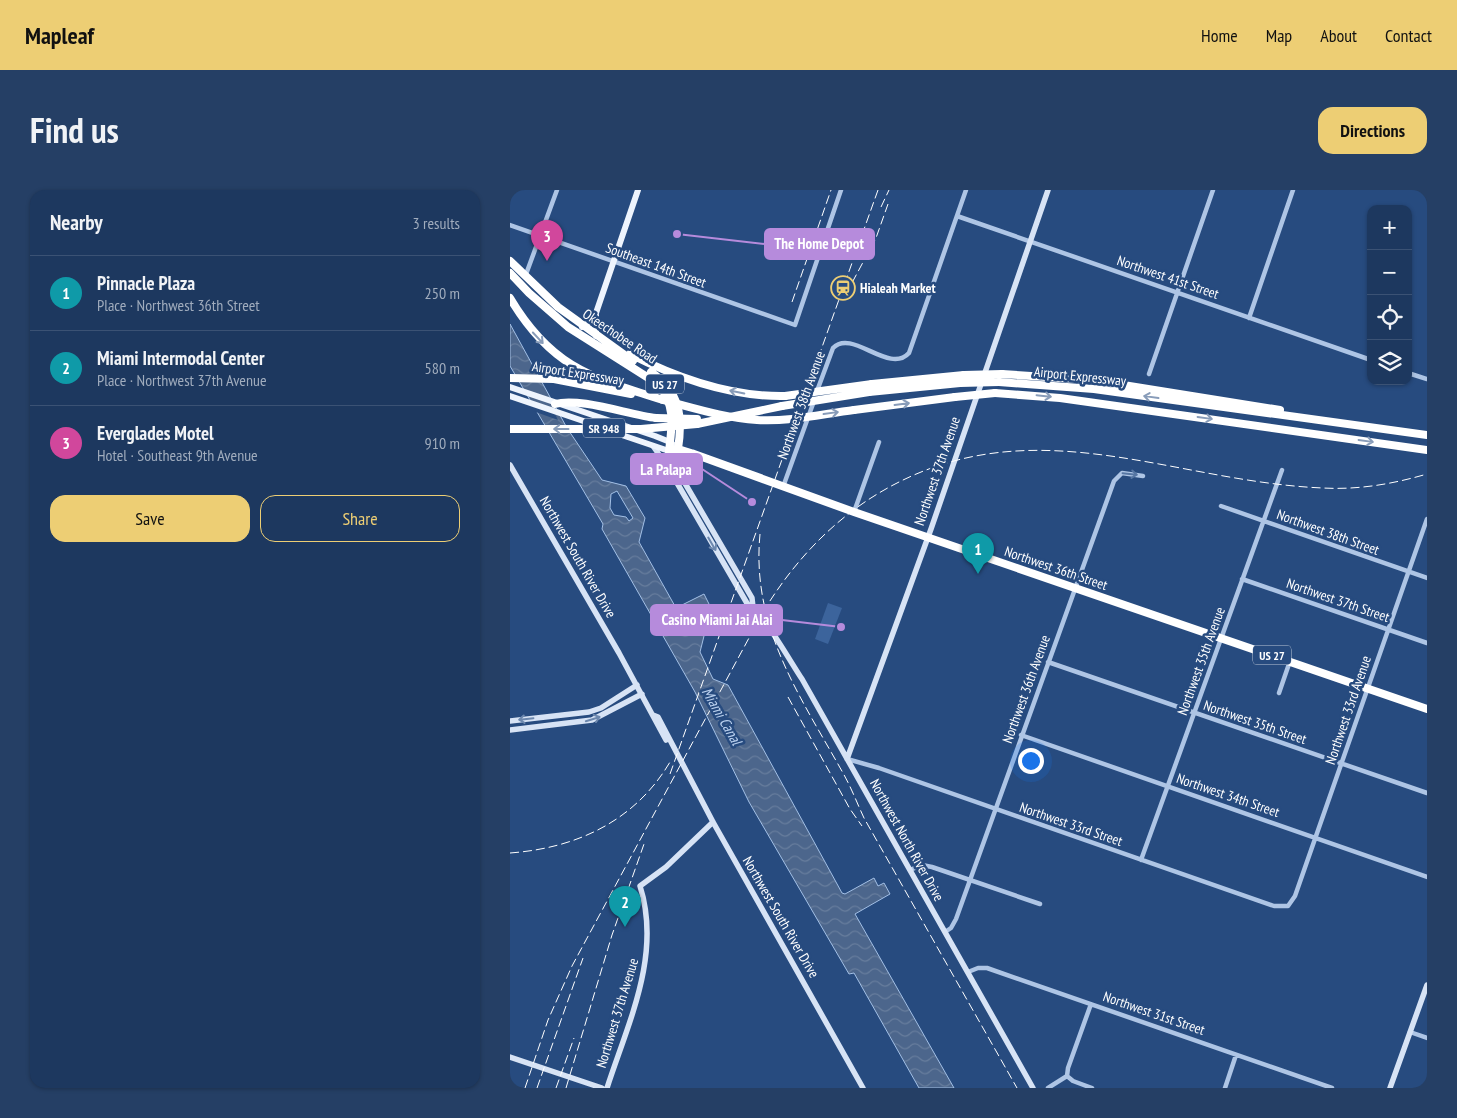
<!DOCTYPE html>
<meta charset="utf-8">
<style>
:root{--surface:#1d385f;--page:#253f65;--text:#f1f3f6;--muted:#a0acbd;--line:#3b5274;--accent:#edce74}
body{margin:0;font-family:"PT Sans Narrow",sans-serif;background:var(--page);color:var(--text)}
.controls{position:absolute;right:15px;top:15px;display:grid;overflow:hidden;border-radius:10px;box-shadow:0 1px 4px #0004}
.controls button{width:45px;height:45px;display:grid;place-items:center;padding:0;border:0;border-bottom:1px solid var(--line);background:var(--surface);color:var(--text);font:25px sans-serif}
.you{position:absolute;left:520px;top:570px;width:18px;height:18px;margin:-12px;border:4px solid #fff;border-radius:50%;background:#1a73e8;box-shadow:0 0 0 8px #1a73e833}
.badge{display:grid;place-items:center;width:32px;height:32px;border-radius:50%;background:var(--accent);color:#fff;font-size:16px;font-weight:700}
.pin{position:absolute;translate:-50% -41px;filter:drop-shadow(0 1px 2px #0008)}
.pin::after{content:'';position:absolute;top:26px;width:18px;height:15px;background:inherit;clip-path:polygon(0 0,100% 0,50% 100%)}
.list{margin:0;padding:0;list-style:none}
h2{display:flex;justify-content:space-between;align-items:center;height:65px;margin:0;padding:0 20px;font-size:21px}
h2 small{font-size:16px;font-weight:400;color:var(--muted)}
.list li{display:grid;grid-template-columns:32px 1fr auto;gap:15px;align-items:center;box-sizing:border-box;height:75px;padding:0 20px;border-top:1px solid var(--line)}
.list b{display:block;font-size:19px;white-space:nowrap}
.list p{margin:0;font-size:16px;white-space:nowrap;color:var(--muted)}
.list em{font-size:16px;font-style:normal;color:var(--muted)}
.actions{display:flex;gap:10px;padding:15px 20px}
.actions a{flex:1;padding:11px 0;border:1px solid var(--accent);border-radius:15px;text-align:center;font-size:18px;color:var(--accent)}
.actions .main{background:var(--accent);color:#111}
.icon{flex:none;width:28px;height:28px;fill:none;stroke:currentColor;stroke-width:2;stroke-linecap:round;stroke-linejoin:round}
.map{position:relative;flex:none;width:917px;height:898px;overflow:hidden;border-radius:15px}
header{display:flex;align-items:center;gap:30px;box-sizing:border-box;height:70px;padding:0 25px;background:var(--accent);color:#111}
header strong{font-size:24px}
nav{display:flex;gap:28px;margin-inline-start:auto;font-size:18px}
.intro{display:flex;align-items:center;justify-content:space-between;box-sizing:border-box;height:120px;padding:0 30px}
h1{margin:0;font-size:35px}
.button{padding:12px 22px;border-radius:15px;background:var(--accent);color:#111;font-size:18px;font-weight:700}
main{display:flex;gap:30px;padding:0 30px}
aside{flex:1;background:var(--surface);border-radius:15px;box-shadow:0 1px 4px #0004}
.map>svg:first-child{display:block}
</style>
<header>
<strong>Mapleaf</strong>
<nav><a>Home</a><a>Map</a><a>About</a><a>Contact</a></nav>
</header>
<div class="intro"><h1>Find us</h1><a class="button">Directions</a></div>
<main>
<aside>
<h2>Nearby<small>3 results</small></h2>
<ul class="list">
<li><span class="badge" style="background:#0f9aa8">1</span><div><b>Pinnacle Plaza</b><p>Place · Northwest 36th Street</p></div><em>250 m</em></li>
<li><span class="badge" style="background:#0f9aa8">2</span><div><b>Miami Intermodal Center</b><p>Place · Northwest 37th Avenue</p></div><em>580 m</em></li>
<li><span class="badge" style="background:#d1479c">3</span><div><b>Everglades Motel</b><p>Hotel · Southeast 9th Avenue</p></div><em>910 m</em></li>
</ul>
<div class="actions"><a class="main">Save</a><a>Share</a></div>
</aside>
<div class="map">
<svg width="917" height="898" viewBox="0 0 917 898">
<defs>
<pattern id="water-waves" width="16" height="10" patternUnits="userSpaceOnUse" patternTransform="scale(1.25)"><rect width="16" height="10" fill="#4c668c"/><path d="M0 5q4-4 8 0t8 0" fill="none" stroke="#677d9d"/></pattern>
</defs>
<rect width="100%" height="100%" fill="#274b7f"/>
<path fill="#3c649c" d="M318,413L332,418L318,454L305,449Z"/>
<path fill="url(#water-waves)" stroke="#a3c0e6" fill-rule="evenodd" d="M0,134L57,238L92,290L116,296L135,328L129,352L166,418L194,404L199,414L192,431L197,434L190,462L203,489L218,495L332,703L335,704L364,688L368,696L374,693L380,704L345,724L444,898H409L344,783L339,784L239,612L185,502L92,339L93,334L0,176ZM107,301L123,328L119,331L116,327L104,325L100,318L101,304Z"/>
<path fill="#274b7f" d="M16,209L42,218L48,230L23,221Z"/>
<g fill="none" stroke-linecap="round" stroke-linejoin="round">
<path stroke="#aec5e5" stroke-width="4.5" d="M447,26L861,170
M0,35L285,135L331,0
M15,87L47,0
M739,128L783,0
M898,183L917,189
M639,184L703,0
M307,201L323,158C342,138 379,185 399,163L456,0
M273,297L304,211
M711,316L917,388
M344,322L369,252
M732,389L917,453
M538,472L917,603
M769,503L780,471
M511,545L917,687
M337,569L369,578L764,716H778L785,706L917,329
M631,670L772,280
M400,680L412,675L422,677L530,714
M435,742L441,738L446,729L604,291L612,283L633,286
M458,782L468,778H477L822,898
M900,842L917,848
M557,886L558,878L581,814
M557,886L563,891L582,898
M538,898L557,886
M715,898L726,865"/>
<path stroke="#d7e3f5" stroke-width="5.5" d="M143,256L160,280
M168,259L166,273L169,283L242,408L243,417
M159,261L160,275L163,286L238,415C253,422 281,473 292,489L523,898
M0,275L109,463L156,550
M143,525L148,527L203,632L353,898
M0,531L79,522L91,518L127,495
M0,540L82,530L132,504
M337,569L421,339L538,0
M0,867L92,898
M97,898C118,833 152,765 130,696L156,677L203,632
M880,898L917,795"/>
<path stroke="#eef4fd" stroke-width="6" d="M72,137L81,131L86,123L128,0
M86,146V125
M0,197L145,246L160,252L168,259
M0,206L91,237
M100,241L159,261"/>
<path stroke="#fff" stroke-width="8" d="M0,71L48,117L123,171
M0,83L19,103L58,137L148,194C166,216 162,235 159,261L168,259L184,264L344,322L917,519
M0,108C41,177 80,187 153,210
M120,164C167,188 222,207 275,206
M141,182C170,201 173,227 168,259
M492,184L582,190L770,220
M0,188L44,189L121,204
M489,192L584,199L917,245
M362,194L454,185
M359,202L450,193
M485,203L550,208L917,260
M45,214C70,207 119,225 146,228
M344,220L445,207
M187,234L272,216
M169,283L172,275L184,264"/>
<path stroke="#fff" stroke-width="1" stroke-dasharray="9 4" stroke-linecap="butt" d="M371,17L379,0
M336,104L366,48L378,14
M282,112L321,0
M250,344C241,437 290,506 333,583C341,597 347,613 354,628L507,898
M278,507L340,619L352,636
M160,584L368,0
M0,663C67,658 125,631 160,572
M15,898L38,830L62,776L253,422C287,366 332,320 391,291C533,221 667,292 813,298C848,300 883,294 917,284
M27,898L73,768
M46,898L64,848
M56,898L102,745L134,654"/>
<path stroke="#fff" stroke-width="8" d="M454,185L492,184
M450,193L489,192
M275,206L362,194
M445,207L485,203
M153,210C184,218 215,228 247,230C279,232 312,224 344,220
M272,216L359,202
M146,228L187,229
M0,239H131L187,234"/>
</g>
<defs><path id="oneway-shaft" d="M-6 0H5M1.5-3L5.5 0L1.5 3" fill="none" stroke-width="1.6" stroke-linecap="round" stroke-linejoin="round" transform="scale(1.25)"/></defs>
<g stroke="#889cb9">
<use href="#oneway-shaft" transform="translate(28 148) rotate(47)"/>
<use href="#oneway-shaft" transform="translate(227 202) rotate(-168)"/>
<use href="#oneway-shaft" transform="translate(534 206) rotate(6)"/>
<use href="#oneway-shaft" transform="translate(641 207) rotate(-172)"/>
<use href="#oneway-shaft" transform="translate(392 214) rotate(-7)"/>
<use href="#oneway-shaft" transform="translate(321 223) rotate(-8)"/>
<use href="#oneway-shaft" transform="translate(695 228) rotate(8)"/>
<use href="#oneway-shaft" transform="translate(51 239) rotate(180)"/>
<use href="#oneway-shaft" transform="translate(856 251) rotate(8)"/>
</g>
<use stroke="#5676a3" href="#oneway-shaft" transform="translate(620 284) rotate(6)"/>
<g stroke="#6d88ae">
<use href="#oneway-shaft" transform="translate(202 354) rotate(60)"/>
<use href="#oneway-shaft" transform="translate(16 529) rotate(174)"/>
<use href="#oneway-shaft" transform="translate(83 529) rotate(-17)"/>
</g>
<defs>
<g id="station-ring" transform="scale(1.25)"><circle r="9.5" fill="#274b7f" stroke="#edce74" stroke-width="1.5"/><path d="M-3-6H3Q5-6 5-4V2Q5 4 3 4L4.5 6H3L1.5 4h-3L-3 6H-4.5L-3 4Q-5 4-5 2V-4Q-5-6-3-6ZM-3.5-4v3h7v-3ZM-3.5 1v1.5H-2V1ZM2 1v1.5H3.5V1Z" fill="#edce74"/></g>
</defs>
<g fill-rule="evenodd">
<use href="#station-ring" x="333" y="98"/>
</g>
<g text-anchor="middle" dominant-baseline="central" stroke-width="5" stroke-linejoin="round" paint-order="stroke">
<g fill="#274b7f" stroke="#bec9d9" stroke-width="1">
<rect x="136" y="184.5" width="38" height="19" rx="4"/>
<rect x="73" y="228.5" width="42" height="19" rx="4"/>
<rect x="743" y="455.5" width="38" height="19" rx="4"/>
</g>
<g font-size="12" font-weight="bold" fill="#fff">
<text x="155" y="194">US 27</text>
<text x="94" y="238">SR 948</text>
<text x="762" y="465">US 27</text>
</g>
<g font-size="14" fill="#fff" stroke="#274b7f">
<text transform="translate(146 75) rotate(20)">Southeast 14th Street</text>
<text transform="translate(658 87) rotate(19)">Northwest 41st Street</text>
<text transform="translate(110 146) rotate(34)">Okeechobee Road</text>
<text transform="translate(68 183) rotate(9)">Airport Expressway</text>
<text transform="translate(570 186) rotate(6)">Airport Expressway</text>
<text transform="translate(291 215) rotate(-70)">Northwest 38th Avenue</text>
<text transform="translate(427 281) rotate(-71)">Northwest 37th Avenue</text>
<text transform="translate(818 342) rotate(20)">Northwest 38th Street</text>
<text transform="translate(68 367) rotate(60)">Northwest South River Drive</text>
<text transform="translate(546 378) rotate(19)">Northwest 36th Street</text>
<text transform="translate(828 410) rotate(19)">Northwest 37th Street</text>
<text transform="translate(691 471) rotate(-70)">Northwest 35th Avenue</text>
<text transform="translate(516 499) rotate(-70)">Northwest 36th Avenue</text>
<text transform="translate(838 520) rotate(-71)">Northwest 33rd Avenue</text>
<text transform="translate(745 532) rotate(19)">Northwest 35th Street</text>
<text transform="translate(718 605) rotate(19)">Northwest 34th Street</text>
<text transform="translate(561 634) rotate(19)">Northwest 33rd Street</text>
<text transform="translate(397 650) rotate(61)">Northwest North River Drive</text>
<text transform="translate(271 727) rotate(60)">Northwest South River Drive</text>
<text transform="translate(107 823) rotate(-73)">Northwest 37th Avenue</text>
<text transform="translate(644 823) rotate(19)">Northwest 31st Street</text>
</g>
<g font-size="14" font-weight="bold" fill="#fff" stroke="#274b7f" text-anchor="start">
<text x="350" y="98">Hialeah Market</text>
</g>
<g font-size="15" font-style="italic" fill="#b9cfed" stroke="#274b7f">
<text transform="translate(212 526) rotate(60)">Miami Canal</text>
</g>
</g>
<path fill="none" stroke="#b68bdc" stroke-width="2" d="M167 44L255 54M242 312L192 279M331 437L272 430"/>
<g fill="#b68bdc" stroke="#274b7f" stroke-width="2">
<circle cx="167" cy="44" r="5"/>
<circle cx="242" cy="312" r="5"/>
<circle cx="331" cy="437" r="5"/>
</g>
<g fill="#b68bdc" stroke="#b68bdc" stroke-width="2">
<rect x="255" y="39" width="109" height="30" rx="5"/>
<rect x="121" y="264" width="71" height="30" rx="5"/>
<rect x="141" y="415" width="131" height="30" rx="5"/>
</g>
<g font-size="15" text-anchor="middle" font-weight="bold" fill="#fff">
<text x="309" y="59">The Home Depot</text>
<text x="156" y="285">La Palapa</text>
<text x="207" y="435">Casino Miami Jai Alai</text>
</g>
</svg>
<div class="controls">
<button>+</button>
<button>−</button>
<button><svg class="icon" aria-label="locate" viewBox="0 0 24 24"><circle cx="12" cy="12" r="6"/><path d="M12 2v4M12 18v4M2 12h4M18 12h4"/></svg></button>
<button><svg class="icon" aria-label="layers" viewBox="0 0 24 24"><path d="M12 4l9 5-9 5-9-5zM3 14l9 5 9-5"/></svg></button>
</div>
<div class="you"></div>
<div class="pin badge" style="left:468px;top:384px;background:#0f9aa8">1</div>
<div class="pin badge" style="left:115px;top:737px;background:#0f9aa8">2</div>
<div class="pin badge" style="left:37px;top:71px;background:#d1479c">3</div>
</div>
</main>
